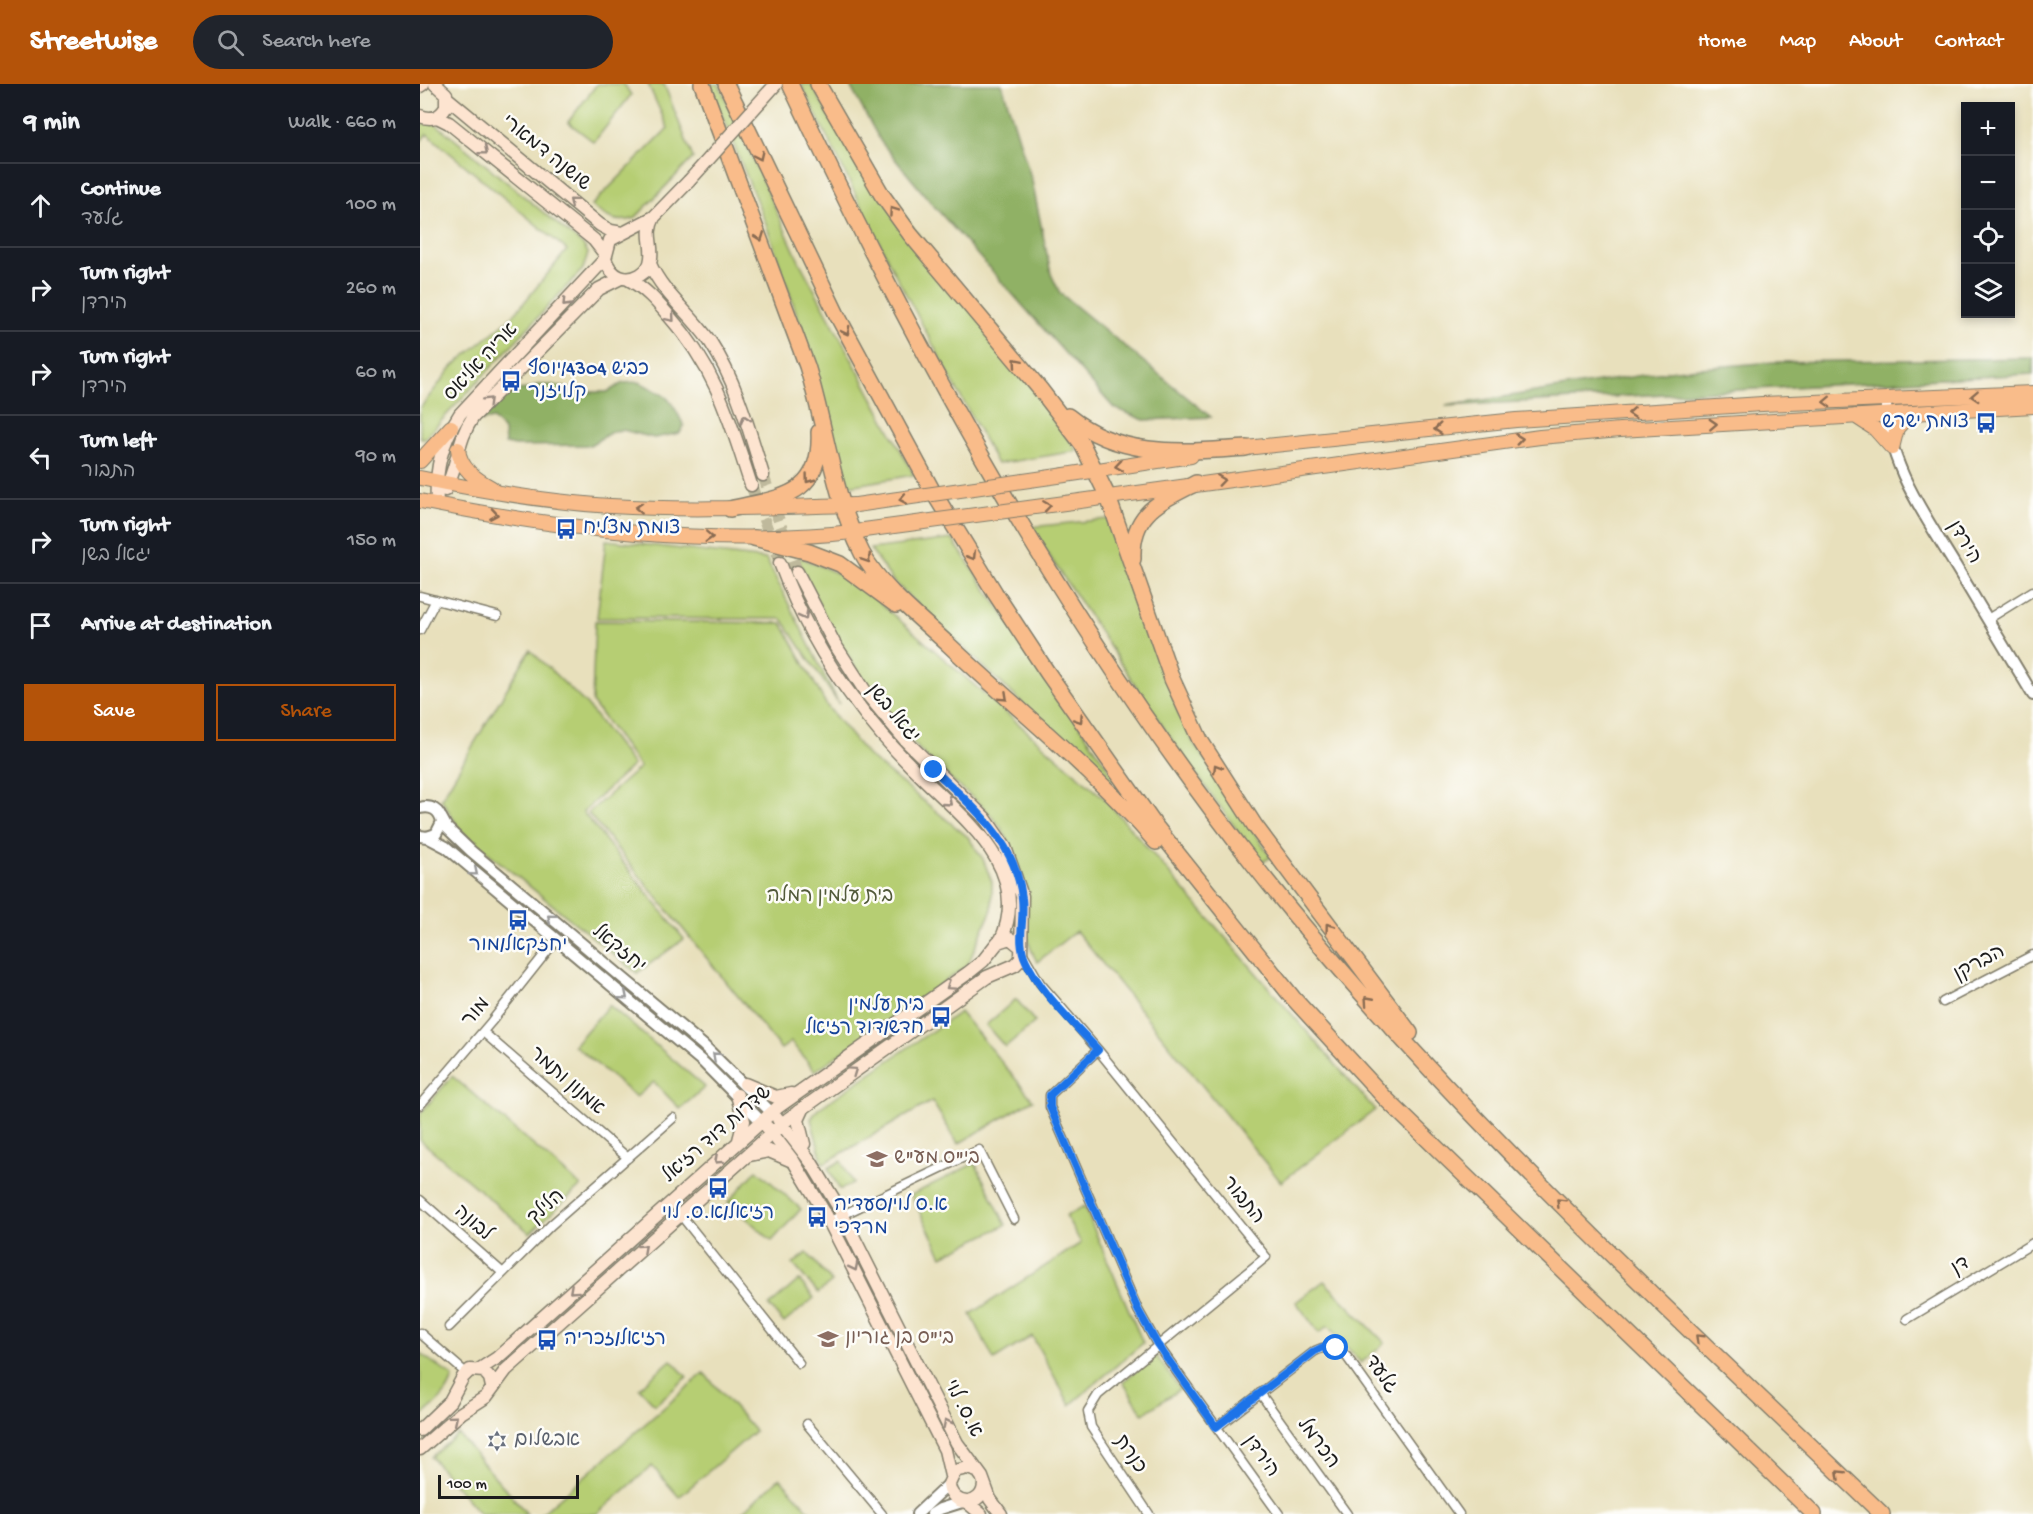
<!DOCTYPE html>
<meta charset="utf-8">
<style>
:root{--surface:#171b24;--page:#20242c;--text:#f1f3f6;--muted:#9ea1a6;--line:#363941;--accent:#b45309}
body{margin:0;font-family:"Gochi Hand","Playpen Sans Hebrew",sans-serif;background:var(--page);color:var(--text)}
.controls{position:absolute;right:18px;top:18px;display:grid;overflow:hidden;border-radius:0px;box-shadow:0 3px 9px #0003}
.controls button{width:54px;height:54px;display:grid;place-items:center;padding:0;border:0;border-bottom:2px solid var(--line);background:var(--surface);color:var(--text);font:30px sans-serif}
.scale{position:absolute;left:18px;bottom:15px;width:141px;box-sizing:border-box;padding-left:6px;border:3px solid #1c1c1c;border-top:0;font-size:16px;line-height:21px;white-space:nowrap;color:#1c1c1c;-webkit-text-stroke:4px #fdfcf7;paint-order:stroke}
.stop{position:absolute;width:18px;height:18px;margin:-14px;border:4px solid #1a73e8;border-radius:50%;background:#fff}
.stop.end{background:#1a73e8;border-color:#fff;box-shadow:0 2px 6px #0008}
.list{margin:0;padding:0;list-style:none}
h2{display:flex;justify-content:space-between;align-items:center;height:78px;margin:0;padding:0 24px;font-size:26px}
h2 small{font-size:20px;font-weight:400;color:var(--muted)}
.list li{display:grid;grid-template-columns:39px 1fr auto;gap:18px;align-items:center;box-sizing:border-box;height:84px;padding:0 24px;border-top:2px solid var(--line)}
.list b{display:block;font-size:22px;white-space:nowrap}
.list p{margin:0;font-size:20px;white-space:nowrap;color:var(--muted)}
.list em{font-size:20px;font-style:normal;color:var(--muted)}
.actions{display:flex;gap:12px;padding:18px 24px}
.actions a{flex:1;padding:14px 0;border:2px solid var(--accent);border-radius:0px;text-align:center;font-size:21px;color:var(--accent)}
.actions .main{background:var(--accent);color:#fff}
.icon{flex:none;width:33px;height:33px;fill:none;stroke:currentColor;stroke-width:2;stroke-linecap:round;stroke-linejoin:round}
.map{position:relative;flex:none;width:1613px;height:1430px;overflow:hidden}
header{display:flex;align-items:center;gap:36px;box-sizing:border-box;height:84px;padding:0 30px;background:var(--accent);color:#fff}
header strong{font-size:28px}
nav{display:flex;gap:33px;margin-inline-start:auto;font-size:21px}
.search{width:420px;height:54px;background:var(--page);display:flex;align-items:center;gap:15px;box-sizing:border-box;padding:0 21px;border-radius:33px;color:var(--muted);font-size:22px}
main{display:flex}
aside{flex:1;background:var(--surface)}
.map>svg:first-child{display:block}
</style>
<header>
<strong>Streetwise</strong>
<div class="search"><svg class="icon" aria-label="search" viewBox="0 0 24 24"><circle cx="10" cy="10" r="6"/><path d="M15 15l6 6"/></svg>Search here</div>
<nav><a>Home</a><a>Map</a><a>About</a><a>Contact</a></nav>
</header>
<main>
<aside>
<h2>9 min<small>Walk · 660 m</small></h2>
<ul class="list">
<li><svg class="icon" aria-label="ahead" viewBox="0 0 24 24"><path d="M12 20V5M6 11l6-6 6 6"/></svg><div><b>Continue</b><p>גלעד</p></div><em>100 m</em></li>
<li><svg class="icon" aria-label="right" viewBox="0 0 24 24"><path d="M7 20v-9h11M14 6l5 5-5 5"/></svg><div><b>Turn right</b><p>הירדן</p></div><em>260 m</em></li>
<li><svg class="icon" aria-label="right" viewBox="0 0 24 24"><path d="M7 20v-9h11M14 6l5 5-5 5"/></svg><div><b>Turn right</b><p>הירדן</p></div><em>60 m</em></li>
<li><svg class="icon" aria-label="left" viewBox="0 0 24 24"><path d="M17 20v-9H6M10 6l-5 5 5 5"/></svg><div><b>Turn left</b><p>התבור</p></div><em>90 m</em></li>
<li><svg class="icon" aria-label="right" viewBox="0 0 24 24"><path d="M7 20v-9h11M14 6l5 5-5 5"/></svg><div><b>Turn right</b><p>יגאל בשן</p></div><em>150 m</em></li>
<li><svg class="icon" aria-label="arrive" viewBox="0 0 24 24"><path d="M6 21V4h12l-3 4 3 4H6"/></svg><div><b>Arrive at destination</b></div></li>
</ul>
<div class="actions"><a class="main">Save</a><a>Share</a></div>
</aside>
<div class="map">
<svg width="1613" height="1430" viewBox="0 0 1613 1430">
<rect width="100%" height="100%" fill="#fdfcf7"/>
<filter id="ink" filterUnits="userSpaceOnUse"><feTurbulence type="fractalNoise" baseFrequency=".0167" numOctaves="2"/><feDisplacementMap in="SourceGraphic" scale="12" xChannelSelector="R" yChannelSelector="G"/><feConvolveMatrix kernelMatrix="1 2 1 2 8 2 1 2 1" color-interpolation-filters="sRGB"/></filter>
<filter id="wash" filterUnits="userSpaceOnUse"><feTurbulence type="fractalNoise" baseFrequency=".008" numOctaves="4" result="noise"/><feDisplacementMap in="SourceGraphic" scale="24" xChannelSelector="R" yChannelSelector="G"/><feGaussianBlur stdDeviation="1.35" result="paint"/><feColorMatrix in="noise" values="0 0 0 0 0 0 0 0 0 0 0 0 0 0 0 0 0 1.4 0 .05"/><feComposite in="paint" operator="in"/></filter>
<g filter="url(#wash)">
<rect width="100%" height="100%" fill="#e8e0bc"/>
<path fill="#b6ce73" stroke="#697548" stroke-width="1.5" d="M177,0H204L211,11L174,58L148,38Z
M228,0H244L273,74L215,134C197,141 186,133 171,122L248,44Z
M289,0H299L379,177L494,391L429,402L377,231L346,140Z
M381,0H391L409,32L646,348L657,367L577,380L473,186Z
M10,35L164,162L168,169L163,185L4,355L0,353V324L33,282L93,232L147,166L7,50L0,58V42Z
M688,435L759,630L773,658L851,773L841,779L758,665L610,443Z
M532,455L693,691L690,702L473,497L450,465Z
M186,456L346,475L419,620L362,535L177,534Z
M377,472L419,490L445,506L685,715L955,1026L861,1098L656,847L617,878C601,847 608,845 605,813C603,788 594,765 581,744C562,716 531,699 508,675C453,617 406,546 377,472Z
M175,537L362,539L407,622L447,671L548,753L563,775L572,798V825L547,882L395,987L371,958L361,965L168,729L220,683L172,618Z
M110,566L167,621L213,681L163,728L264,855L217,889L41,747L21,715Z
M596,915L615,938L585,963L566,941Z
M189,921L285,1003L260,1025L234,998L216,1013L154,961Z
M540,928L613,1016L538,1060L512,1017L403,1080L391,1035L398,1025Z
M32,992L161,1102L110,1149L0,1056V1030Z
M421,1077L433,1099L420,1106L408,1084Z
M555,1079L586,1141L522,1172L491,1111Z
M337,1086L381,1125L352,1157L308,1118Z
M664,1122L723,1259L650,1321L612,1252L574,1276L551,1230L661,1159L646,1132Z
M387,1169L412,1198L398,1209L373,1180Z
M379,1196L394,1214L364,1239L349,1222Z
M904,1197L965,1259L941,1279L908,1242L899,1249L876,1218Z
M0,1269L33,1293C28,1312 14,1321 0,1333Z
M735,1270L760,1305L723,1330L703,1298Z
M251,1276L267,1293L235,1321L219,1304Z
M284,1289L335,1347L259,1413L232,1382L177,1430H121Z
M38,1350L107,1430H60L11,1373Z
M360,1394L392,1430H320Z"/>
<path fill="#90b165" stroke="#566640" stroke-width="1.5" d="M429,0H582L612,97L631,190L640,209L791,333L724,336L694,324L513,121L461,58Z
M1613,274V290L1025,322L1256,286L1354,278Z
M219,298C250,314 249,311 264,342L260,349L234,354L203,346L193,347L170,361L95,362L85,360L84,346L73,335L62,337L96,300L95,306L110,305L117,301H134L161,308H187L203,299Z"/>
</g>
<g filter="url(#ink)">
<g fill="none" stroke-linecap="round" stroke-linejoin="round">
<path stroke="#bfb99c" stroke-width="12" stroke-dasharray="12 6" stroke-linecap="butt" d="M343,391L377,488
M331,401L360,479"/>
<g stroke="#827e6c" stroke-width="11">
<path id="minor" d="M0,512L77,532
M1568,535L1613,507
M0,546L16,516
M602,868L620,899L678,966L846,1173L678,1311L668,1327L671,1343L729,1430
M1523,918L1613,871
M63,948L208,1074
M678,966L630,1011V1023L718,1226L737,1260L859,1430
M0,1021L71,938L136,856
M0,1116L83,1189
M260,1130L379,1279
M410,1137L559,1066L594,1135
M1487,1235L1613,1159
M29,1243L131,1141L253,1034
M0,1249L46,1289
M840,1309L927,1430
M387,1340L462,1430
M797,1343L895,1267C909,1260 917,1263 927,1273L1039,1430"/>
</g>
<g stroke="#827e6c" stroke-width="14">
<path id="tertiary" d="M1466,316C1465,379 1507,434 1538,486C1563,527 1588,569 1613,611
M0,724C11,721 20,726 22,738L16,750L7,753L0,752
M21,733L27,744L51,767L283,961L352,1029
M7,753L26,763L284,979L342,1038
M497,1430L529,1400
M512,1430L520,1425L542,1418"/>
</g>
<g stroke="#827e6c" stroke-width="15">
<path id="secondary" d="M0,2L3,0
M27,14L180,141L191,147L202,149
M0,32C11,36 20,34 26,23V10L15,0
M17,33L29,39L174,156L185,170
M234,133C225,151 233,158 231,174C230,189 213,198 200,193C192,190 188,183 185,175L190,156L234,133L269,97
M230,180C243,210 273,232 291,259C317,299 329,346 343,391
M208,195C225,204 237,218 249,232C296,284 310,337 331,401
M25,406C39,381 36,358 53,333L179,205L201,194
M17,420C15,386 21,359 40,330L185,175
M360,479C378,528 404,576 436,618C456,646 480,672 505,696C548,738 612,787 581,856
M325,1000L356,1013L371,1010
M317,1011L324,1037L319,1056
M358,1035L391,1078L419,1124L537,1359L562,1393L570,1415L581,1430
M347,1043L374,1078L406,1131L525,1366L531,1392
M384,1060L378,1036L384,1023
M330,1071L349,1067L370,1076
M60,1285L77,1274L358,1023L548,889L563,877L578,858L590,854L601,863
M0,1346L30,1317L43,1293L50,1286L64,1287L70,1294L72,1303
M0,1365L41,1329L66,1313L86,1286L368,1035L567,893L595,881L601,875L602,812L585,763L565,734L486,657L447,610L414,559L377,488
M557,1387L547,1384L535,1387L529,1400C531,1424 564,1424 564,1399
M548,1419L561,1430"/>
</g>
<g stroke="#827e6c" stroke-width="16">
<path id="trunk" d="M1435,332L1455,345L1472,364
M1472,364L1477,344L1490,330
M38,365C40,385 56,395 72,404
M816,365L1096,336L1342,320L1613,309
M0,377L31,343
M645,391L771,372
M0,394C63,407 127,418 191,422C272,427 353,423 434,421
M0,417C145,446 294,464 442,447
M660,417L1120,353L1200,346L1613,322"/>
</g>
<g stroke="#827e6c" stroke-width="18">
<path id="motorway" d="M282,0L387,282C406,343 413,412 442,469C459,502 502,536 529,561C598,626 674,686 736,758
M306,0L417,231L512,406L575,509L627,588L736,743L873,914L966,1015L1394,1430
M370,0C499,275 647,543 835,782C1021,1018 1245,1222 1462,1430
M398,0L462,111L490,150L620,305L662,360L688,413L752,595L780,656L835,742L990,949
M648,332C701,375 763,368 826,364
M310,425C361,413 402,413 399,348
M334,454L389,468L420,480L476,521
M713,475C711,428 740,418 776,399"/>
</g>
<use href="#minor" stroke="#fff" stroke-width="8"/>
<use href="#tertiary" stroke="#fff" stroke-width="10"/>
<use href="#secondary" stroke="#fde4d0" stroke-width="12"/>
<use href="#trunk" stroke="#f9bc8a" stroke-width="14"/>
<use href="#motorway" stroke="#f9bc8a" stroke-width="15"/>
<g stroke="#827e6c" stroke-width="15" stroke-linecap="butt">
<path id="secondary-bridge" d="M269,97L356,0"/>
</g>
<g stroke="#827e6c" stroke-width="16" stroke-linecap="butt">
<path id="trunk-bridge" d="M436,421L645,391
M444,446L660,417"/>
</g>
<use href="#secondary-bridge" stroke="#fde4d0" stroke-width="12"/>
<use href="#trunk-bridge" stroke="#f9bc8a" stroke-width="14"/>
</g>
<defs><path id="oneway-chevron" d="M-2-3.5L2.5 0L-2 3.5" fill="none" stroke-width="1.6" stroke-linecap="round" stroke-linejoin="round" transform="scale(1.5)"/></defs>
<g stroke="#988a7f">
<use href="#oneway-chevron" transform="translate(64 67) rotate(39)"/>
<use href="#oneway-chevron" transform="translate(153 118) rotate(-140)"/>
<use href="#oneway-chevron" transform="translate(146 219) rotate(134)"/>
<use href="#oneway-chevron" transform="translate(251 234) rotate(49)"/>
<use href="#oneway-chevron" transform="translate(68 317) rotate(-45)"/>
<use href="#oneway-chevron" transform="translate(325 335) rotate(-108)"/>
<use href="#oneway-chevron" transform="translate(384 532) rotate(62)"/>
<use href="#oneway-chevron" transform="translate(528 718) rotate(41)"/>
<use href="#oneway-chevron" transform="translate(530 902) rotate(146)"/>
<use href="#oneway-chevron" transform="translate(433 987) rotate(-35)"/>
<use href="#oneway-chevron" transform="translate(298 1076) rotate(138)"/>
<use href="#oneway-chevron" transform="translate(223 1164) rotate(-42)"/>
<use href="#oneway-chevron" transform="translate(434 1183) rotate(63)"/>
<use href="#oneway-chevron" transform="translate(153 1206) rotate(138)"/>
<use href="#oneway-chevron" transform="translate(34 1335) rotate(-40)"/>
<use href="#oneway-chevron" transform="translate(527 1339) rotate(-117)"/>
</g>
<g stroke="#8a6c53">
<use href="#oneway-chevron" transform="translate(339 72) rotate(65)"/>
<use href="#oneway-chevron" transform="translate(473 127) rotate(-125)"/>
<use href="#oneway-chevron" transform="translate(340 153) rotate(69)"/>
<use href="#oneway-chevron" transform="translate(426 247) rotate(62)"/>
<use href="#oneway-chevron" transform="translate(597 278) rotate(-131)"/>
<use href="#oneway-chevron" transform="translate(1555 312) rotate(177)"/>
<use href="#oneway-chevron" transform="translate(1407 318) rotate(178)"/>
<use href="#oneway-chevron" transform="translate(1212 329) rotate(176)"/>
<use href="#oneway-chevron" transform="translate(1293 340) rotate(-3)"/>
<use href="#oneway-chevron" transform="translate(1018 345) rotate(174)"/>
<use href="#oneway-chevron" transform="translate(1099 355) rotate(-7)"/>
<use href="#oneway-chevron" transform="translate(699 382) rotate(172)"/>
<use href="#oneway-chevron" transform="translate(389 395) rotate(127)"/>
<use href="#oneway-chevron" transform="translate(801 396) rotate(-8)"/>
<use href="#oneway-chevron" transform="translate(483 415) rotate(170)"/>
<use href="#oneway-chevron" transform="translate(627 422) rotate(-8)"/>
<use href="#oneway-chevron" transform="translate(219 424) rotate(-177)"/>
<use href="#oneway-chevron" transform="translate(74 430) rotate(9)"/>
<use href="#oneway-chevron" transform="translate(289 453) rotate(3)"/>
<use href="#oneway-chevron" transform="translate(552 472) rotate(58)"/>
<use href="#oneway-chevron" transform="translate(447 475) rotate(57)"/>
<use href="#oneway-chevron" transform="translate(584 613) rotate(43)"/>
<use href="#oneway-chevron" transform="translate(659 635) rotate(56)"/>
<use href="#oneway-chevron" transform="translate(797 684) rotate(-122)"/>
<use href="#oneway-chevron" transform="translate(909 843) rotate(-127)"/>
<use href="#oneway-chevron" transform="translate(948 916) rotate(-132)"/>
<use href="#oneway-chevron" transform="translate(1140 1118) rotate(-135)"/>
<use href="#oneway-chevron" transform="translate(1279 1254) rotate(-136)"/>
<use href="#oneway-chevron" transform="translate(1420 1390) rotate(-136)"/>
</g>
<g stroke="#999">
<use href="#oneway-chevron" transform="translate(54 788) rotate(40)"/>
<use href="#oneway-chevron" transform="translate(131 834) rotate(-140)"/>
<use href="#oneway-chevron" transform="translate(204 912) rotate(40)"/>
<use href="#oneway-chevron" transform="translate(296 972) rotate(-138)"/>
</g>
</g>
<g fill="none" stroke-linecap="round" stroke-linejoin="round" filter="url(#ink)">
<path stroke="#1a73e8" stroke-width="8" d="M514,686C552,722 596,757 602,814C605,836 596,857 606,877C621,910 654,939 678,966L630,1011V1023L718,1226L737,1260L796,1343L895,1267L903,1263L916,1264"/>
</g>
<defs>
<g id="bus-bare" transform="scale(1.62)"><path d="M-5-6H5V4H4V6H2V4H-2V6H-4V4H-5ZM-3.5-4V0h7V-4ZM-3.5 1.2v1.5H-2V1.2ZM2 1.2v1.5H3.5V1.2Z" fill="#1a4fb4" stroke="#fdfcf7" stroke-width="2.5" paint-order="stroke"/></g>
<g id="school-bare" transform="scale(1.62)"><path d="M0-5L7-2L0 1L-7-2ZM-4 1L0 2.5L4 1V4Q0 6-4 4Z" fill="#8d6e63" stroke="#fdfcf7" stroke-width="2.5" paint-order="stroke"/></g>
<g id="synagogue-bare" transform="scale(1.62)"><path d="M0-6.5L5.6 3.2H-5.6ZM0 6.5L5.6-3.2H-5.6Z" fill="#6b7280" stroke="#fdfcf7" stroke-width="2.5" paint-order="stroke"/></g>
</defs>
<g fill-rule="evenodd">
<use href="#bus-bare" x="91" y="297"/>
<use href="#bus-bare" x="1566" y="339"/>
<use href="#bus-bare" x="146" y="445"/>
<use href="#bus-bare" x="98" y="836"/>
<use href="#bus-bare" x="521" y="933"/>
<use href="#school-bare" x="457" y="1075"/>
<use href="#bus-bare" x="298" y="1104"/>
<use href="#bus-bare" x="397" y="1133"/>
<use href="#school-bare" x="408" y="1255"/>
<use href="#bus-bare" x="127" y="1256"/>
<use href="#synagogue-bare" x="77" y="1357"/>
</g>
<g text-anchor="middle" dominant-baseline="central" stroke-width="5" stroke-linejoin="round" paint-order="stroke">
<g font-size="20" fill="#1c1c1c" stroke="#fdfcf7">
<text transform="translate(125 70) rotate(39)">שושנה דמארי</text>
<text transform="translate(62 279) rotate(-47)">אריה אליאס</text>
<text transform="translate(1543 459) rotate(59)">הירדן</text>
<text transform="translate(472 630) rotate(50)">יגאל בשן</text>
<text transform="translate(198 866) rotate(40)">יחזקאל</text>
<text transform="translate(1560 880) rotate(-28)">הברקן</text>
<text transform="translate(57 929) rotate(-50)">מור</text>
<text transform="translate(146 998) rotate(41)">אמנון ותמר</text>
<text transform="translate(298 1051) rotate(-41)">שדרות דוד רזיאל</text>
<text transform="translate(822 1117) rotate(51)">התבור</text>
<text transform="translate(127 1124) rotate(-42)">הלילך</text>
<text transform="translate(52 1140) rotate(41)">לבונה</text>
<text transform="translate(1541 1183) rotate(-31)">דן</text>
<text transform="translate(960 1291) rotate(54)">גלעד</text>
<text transform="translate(542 1325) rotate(63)">א.ס. לוי</text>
<text transform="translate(897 1360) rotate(54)">הכרמל</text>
<text transform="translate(709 1371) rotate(56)">כנרת</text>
<text transform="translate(840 1373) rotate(54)">הירדן</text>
</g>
<g font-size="20" fill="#164399" stroke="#fdfcf7" text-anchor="start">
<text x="108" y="286">כביש 4304/יוסף<tspan x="108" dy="23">קלויזנר</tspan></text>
<text x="1549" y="339" text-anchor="end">צומת ישרש</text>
<text x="163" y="445">צומת מצליח</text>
<text x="98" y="862" text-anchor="middle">יחזקאל/מור</text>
<text x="504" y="922" text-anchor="end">בית עלמין<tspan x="504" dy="23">חדש/דוד רזיאל</tspan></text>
<text x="414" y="1122">א.ס לוי/סעדיה<tspan x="414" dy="23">מרדכי</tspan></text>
<text x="298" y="1130" text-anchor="middle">רזיאל/א.ס. לוי</text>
<text x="144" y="1256">רזיאל/זכריה</text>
</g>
<g font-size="20" fill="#525a3a" stroke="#fdfcf7">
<text x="410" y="813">בית עלמין רמלה</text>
</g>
<g font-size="20" fill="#785e54" stroke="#fdfcf7" text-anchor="start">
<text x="474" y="1075">בי"ס מע"ש</text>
<text x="425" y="1255">בי"ס בן גוריון</text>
</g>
<g font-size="20" fill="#5b616d" stroke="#fdfcf7" text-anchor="start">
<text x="94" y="1357">אבשלום</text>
</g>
</g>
</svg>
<div class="controls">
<button>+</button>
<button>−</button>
<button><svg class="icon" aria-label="locate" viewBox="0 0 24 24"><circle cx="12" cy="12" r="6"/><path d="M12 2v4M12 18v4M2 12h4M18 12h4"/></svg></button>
<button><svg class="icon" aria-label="layers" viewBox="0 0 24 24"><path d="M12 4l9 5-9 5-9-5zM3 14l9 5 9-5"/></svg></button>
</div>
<div class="scale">100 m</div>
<div class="stop" style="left:916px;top:1264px"></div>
<div class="stop end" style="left:514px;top:686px"></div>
</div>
</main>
